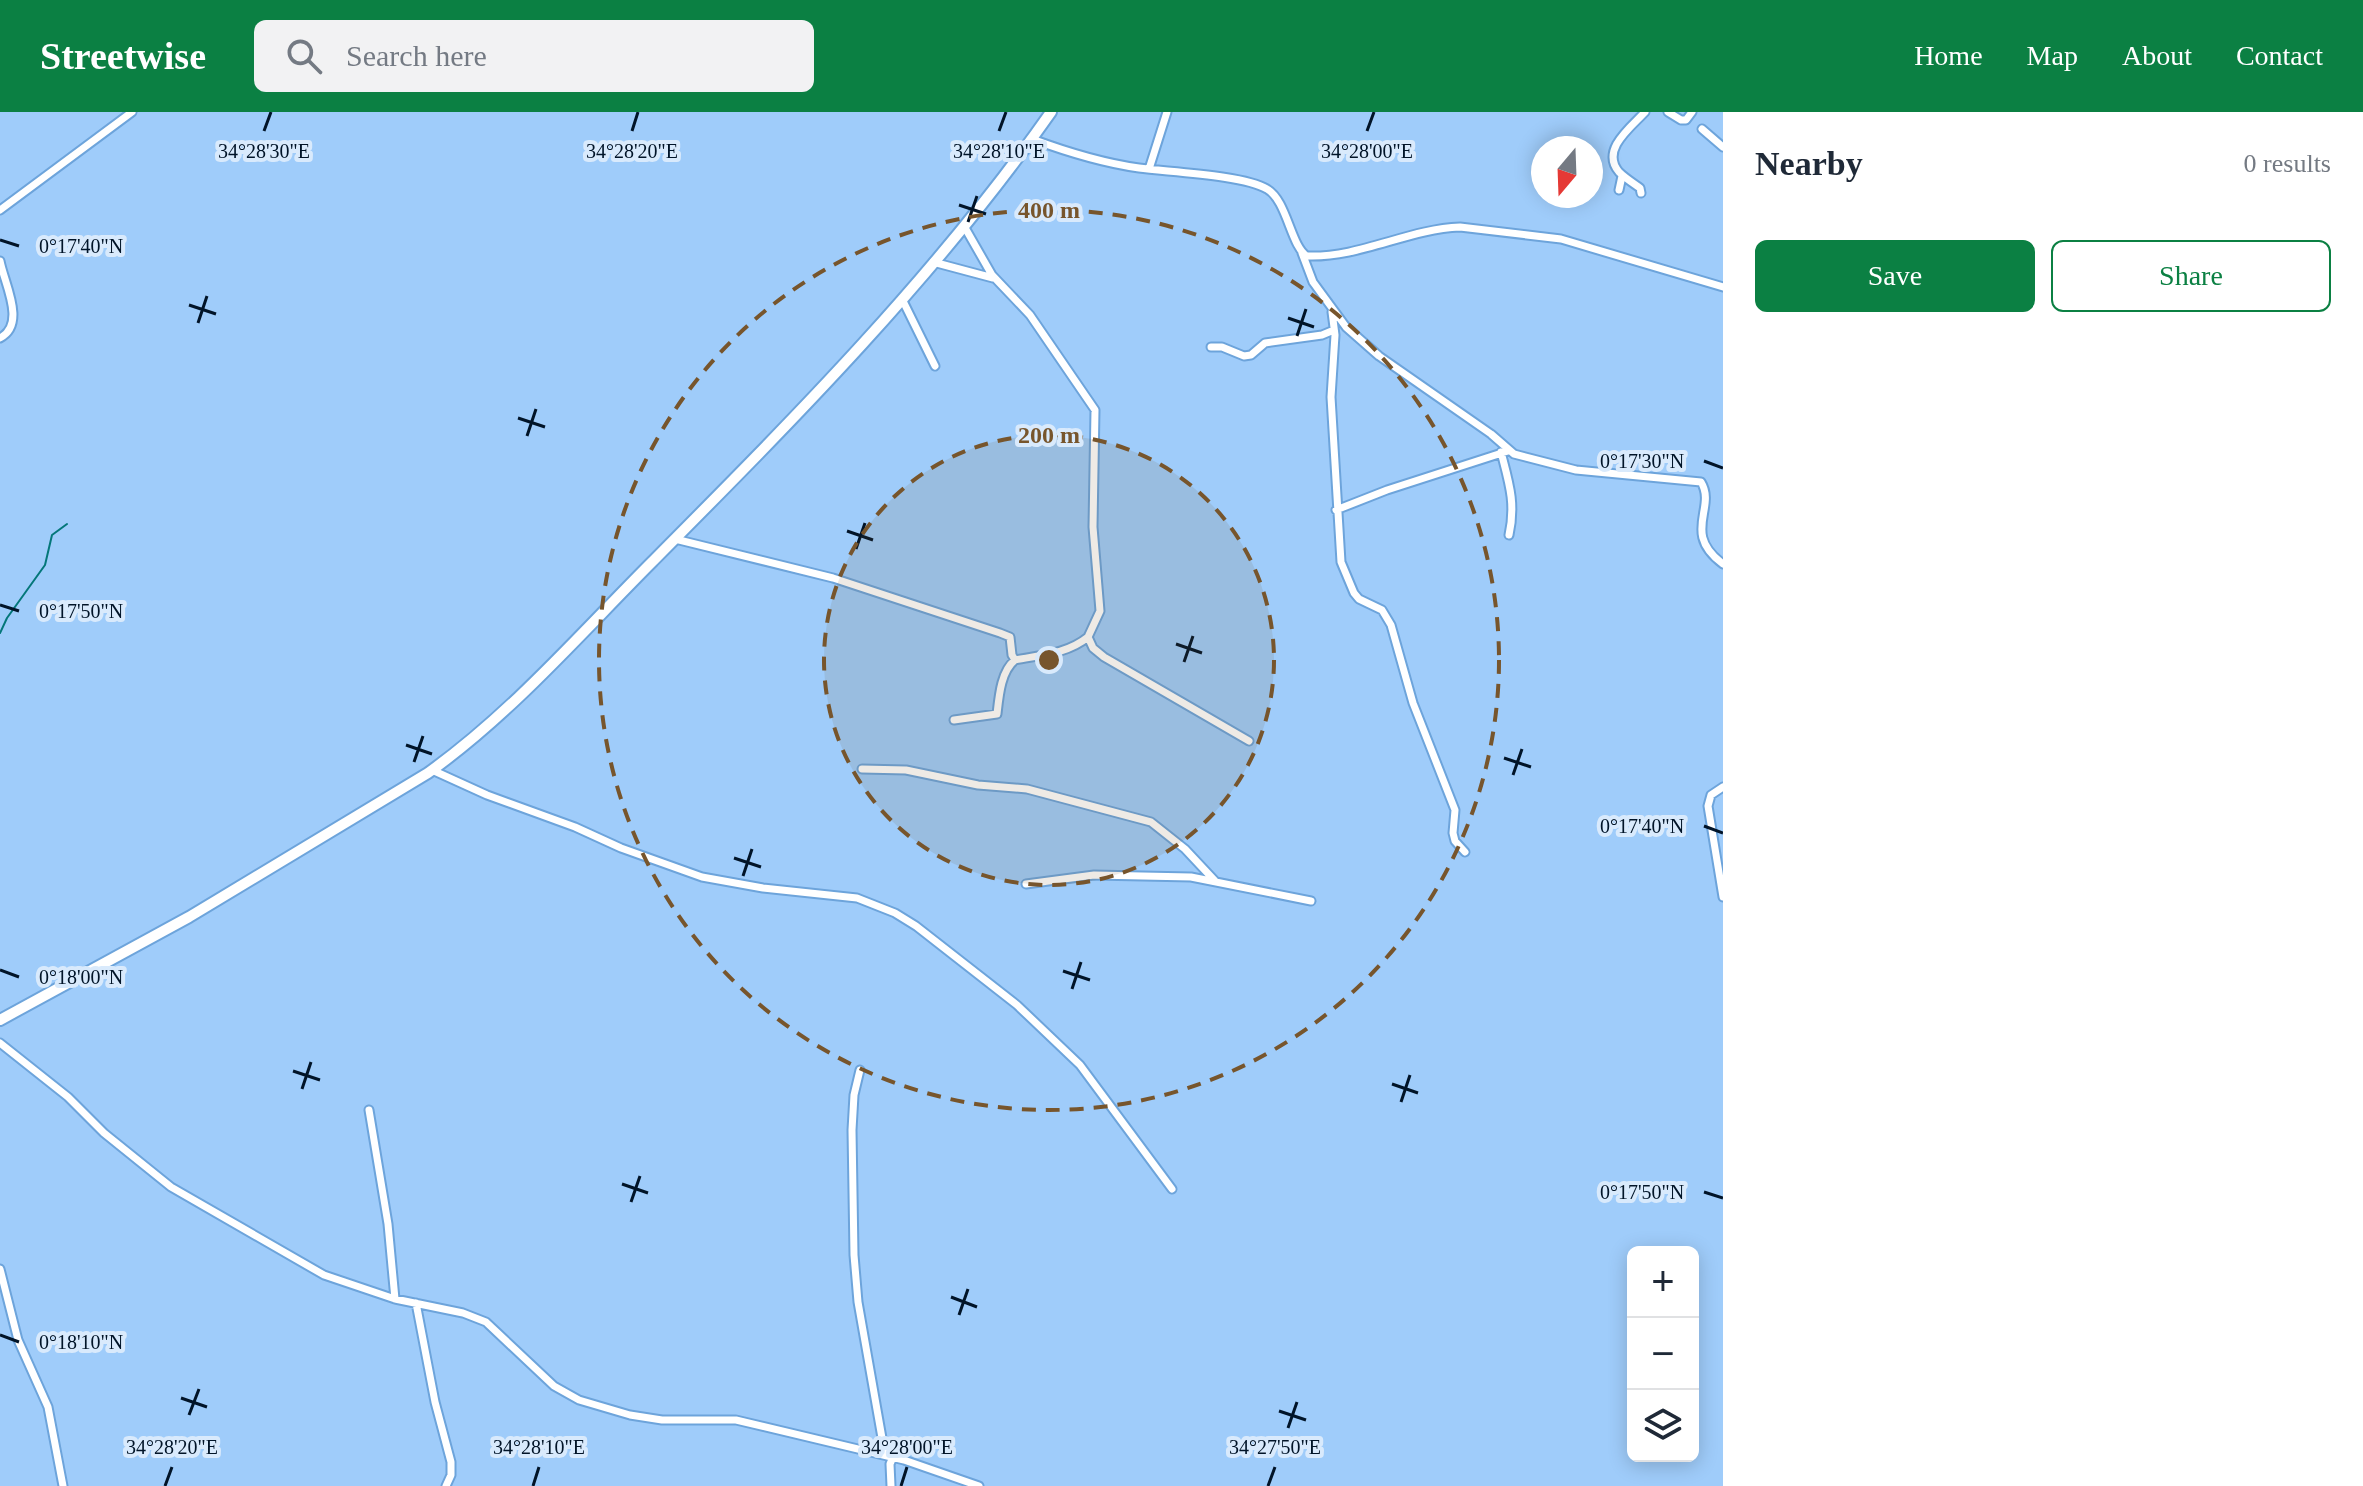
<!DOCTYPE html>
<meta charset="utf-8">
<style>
:root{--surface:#fff;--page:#f2f2f3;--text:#1f2937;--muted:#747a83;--line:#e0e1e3;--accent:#0b8043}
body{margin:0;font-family:Georgia,serif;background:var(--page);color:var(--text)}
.controls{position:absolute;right:24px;bottom:24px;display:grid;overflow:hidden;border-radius:12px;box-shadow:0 4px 20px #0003}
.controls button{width:72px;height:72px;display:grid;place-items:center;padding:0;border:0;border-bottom:2px solid var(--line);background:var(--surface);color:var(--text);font:40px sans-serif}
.compass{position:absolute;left:1531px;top:24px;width:72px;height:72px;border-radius:50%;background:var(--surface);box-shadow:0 4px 20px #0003;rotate:199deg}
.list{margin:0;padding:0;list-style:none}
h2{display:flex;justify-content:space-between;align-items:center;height:104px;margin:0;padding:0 32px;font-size:34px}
h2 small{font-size:26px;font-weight:400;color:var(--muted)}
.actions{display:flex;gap:16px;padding:24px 32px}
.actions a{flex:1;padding:18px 0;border:2px solid var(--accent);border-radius:12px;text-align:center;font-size:28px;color:var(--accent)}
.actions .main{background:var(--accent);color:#fff}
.icon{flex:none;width:44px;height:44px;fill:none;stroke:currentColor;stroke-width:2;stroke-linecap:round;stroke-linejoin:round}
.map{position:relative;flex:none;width:1723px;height:1374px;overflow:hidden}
header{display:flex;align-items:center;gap:48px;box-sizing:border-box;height:112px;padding:0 40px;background:var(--accent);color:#fff}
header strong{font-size:38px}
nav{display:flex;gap:44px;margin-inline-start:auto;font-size:28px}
.search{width:560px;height:72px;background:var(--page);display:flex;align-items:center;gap:20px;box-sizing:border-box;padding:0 28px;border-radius:12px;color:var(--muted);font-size:30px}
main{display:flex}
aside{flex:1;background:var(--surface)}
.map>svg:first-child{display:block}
</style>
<header>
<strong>Streetwise</strong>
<div class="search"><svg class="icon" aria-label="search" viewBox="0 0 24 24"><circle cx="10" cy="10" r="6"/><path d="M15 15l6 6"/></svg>Search here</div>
<nav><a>Home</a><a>Map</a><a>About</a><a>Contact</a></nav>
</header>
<main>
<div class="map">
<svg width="1723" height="1374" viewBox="0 0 1723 1374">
<rect width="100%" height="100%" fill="#9fccfa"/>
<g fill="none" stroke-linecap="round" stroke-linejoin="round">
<path stroke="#047779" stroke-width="2" d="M0,521L7,506L45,453L52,423L67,412"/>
<g stroke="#6da4db" stroke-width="11">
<path id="street" d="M1668,0L1681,8H1686L1692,0
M1702,17L1723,35
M1032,27C1067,40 1103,51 1139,56C1169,60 1244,63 1267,77C1287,88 1291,135 1307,144C1360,146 1408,117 1460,115L1561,127L1723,175
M1149,57L1167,0
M1619,78L1622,64
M1641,81L1640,76C1633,71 1625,66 1619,60C1600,38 1631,15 1645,0
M0,98L132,0
M964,114L992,163L1030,203L1095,298L1093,415L1100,499L1088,525L1093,536L1104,545L1249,629
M1302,141L1313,170L1346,215L1379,244L1491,322L1514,342L1576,358L1701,370C1717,396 1681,421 1723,452
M0,149C4,171 27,212 0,226
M933,150L993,166
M902,187L935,254
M1332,200L1335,223L1331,285L1341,450L1354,481L1359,487L1382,498L1391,513L1413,591L1455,698L1453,721L1455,729L1465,740
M1211,235H1222L1244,244L1251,243L1265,231L1322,223L1334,218
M1501,340C1509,371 1516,391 1509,423
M1336,398L1387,378L1508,339
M675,427L833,466L1000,521L1010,525L1012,543L1015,548C1041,543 1067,542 1088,525
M954,608L997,602C999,584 1001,559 1015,548
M862,657L906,658L978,673L1027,677L1151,710L1185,737L1215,769
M432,658L487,683L575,715L621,736L702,765L763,776L857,786L895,801L916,814L1017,893L1080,953L1172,1077
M1723,675L1711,683L1708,694L1723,785
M1026,772L1094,763L1191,765L1311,789
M0,931L68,985L104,1021L171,1075L324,1163L395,1187L463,1201L486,1210L554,1274L579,1288L630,1303L662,1308H736L904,1348L979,1374
M860,958L854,983L852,1018L854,1143L858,1190L885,1343
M369,998L388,1112L395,1187
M0,1157L18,1228L48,1295L63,1374
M416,1191L435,1290L451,1350V1363L446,1374
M891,1374L890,1352L893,1345"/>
</g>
<g stroke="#6da4db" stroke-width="14">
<path id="secondary" d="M0,908L189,805L428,661C512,601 581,521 653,449C794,307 936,164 1051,0"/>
</g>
<use href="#street" stroke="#fff" stroke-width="7"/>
<use href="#secondary" stroke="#fff" stroke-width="10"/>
</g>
<path fill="none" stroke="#011428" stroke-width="3" d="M264,19L271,0M632,19L638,0M999,19L1006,0M1367,19L1374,0M959,93L986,102M968,110L977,84M0,128L19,134M189,193L216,202M1288,206L1314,215M198,211L207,184M1297,224L1306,197M518,306L545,315M527,324L536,297M1704,349L1723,356M847,419L873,428M856,437L865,411M0,493L19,499M1176,532L1202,541M1184,550L1193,524M406,633L432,642M1504,646L1531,655M414,650L423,624M1513,663L1522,637M1704,714L1723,721M734,746L761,755M743,764L752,737M0,858L19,865M1063,859L1090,868M1072,877L1081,850M293,959L320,968M1392,972L1418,981M302,977L311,950M1401,990L1410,963M622,1072L648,1081M1704,1080L1723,1086M631,1090L640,1064M951,1185L977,1195M959,1203L968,1177M0,1223L19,1230M181,1286L207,1295M1279,1299L1306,1308M189,1303L199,1277M1288,1316L1297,1290M165,1374L172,1355M533,1374L539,1355M901,1374L907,1355M1268,1374L1275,1355"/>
<circle cx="1049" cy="548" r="225" fill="#77552c" fill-opacity=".12"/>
<g fill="none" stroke="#77552c" stroke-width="4" stroke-dasharray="14 10">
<circle cx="1049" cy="548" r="225"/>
<circle cx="1049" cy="548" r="450"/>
</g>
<g font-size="20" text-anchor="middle" fill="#011428" stroke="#d9eafc" stroke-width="8" stroke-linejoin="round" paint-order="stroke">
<text x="264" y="46">34°28'30"E</text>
<text x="632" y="46">34°28'20"E</text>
<text x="999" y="46">34°28'10"E</text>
<text x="1367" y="46">34°28'00"E</text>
<text x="81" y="141">0°17'40"N</text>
<text x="1642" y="356">0°17'30"N</text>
<text x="81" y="506">0°17'50"N</text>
<text x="1642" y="721">0°17'40"N</text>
<text x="81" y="872">0°18'00"N</text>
<text x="1642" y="1087">0°17'50"N</text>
<text x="81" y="1237">0°18'10"N</text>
<text x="172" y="1342">34°28'20"E</text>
<text x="539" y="1342">34°28'10"E</text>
<text x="907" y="1342">34°28'00"E</text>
<text x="1275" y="1342">34°27'50"E</text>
</g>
<circle cx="1049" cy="548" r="12" fill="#77552c" stroke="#d9eafc" stroke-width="4"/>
<g font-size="24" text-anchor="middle" font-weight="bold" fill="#77552c" stroke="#d9eafc" stroke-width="8" stroke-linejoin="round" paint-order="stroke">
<text x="1049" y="106">400 m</text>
<text x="1049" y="331">200 m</text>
</g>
</svg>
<div class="controls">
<button>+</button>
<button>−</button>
<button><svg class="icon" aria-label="layers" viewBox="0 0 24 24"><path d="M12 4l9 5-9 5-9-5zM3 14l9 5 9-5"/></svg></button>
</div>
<svg class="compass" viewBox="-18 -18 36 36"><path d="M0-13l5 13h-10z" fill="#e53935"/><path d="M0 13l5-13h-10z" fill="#747a83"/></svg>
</div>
<aside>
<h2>Nearby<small>0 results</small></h2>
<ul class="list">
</ul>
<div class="actions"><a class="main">Save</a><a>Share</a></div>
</aside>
</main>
